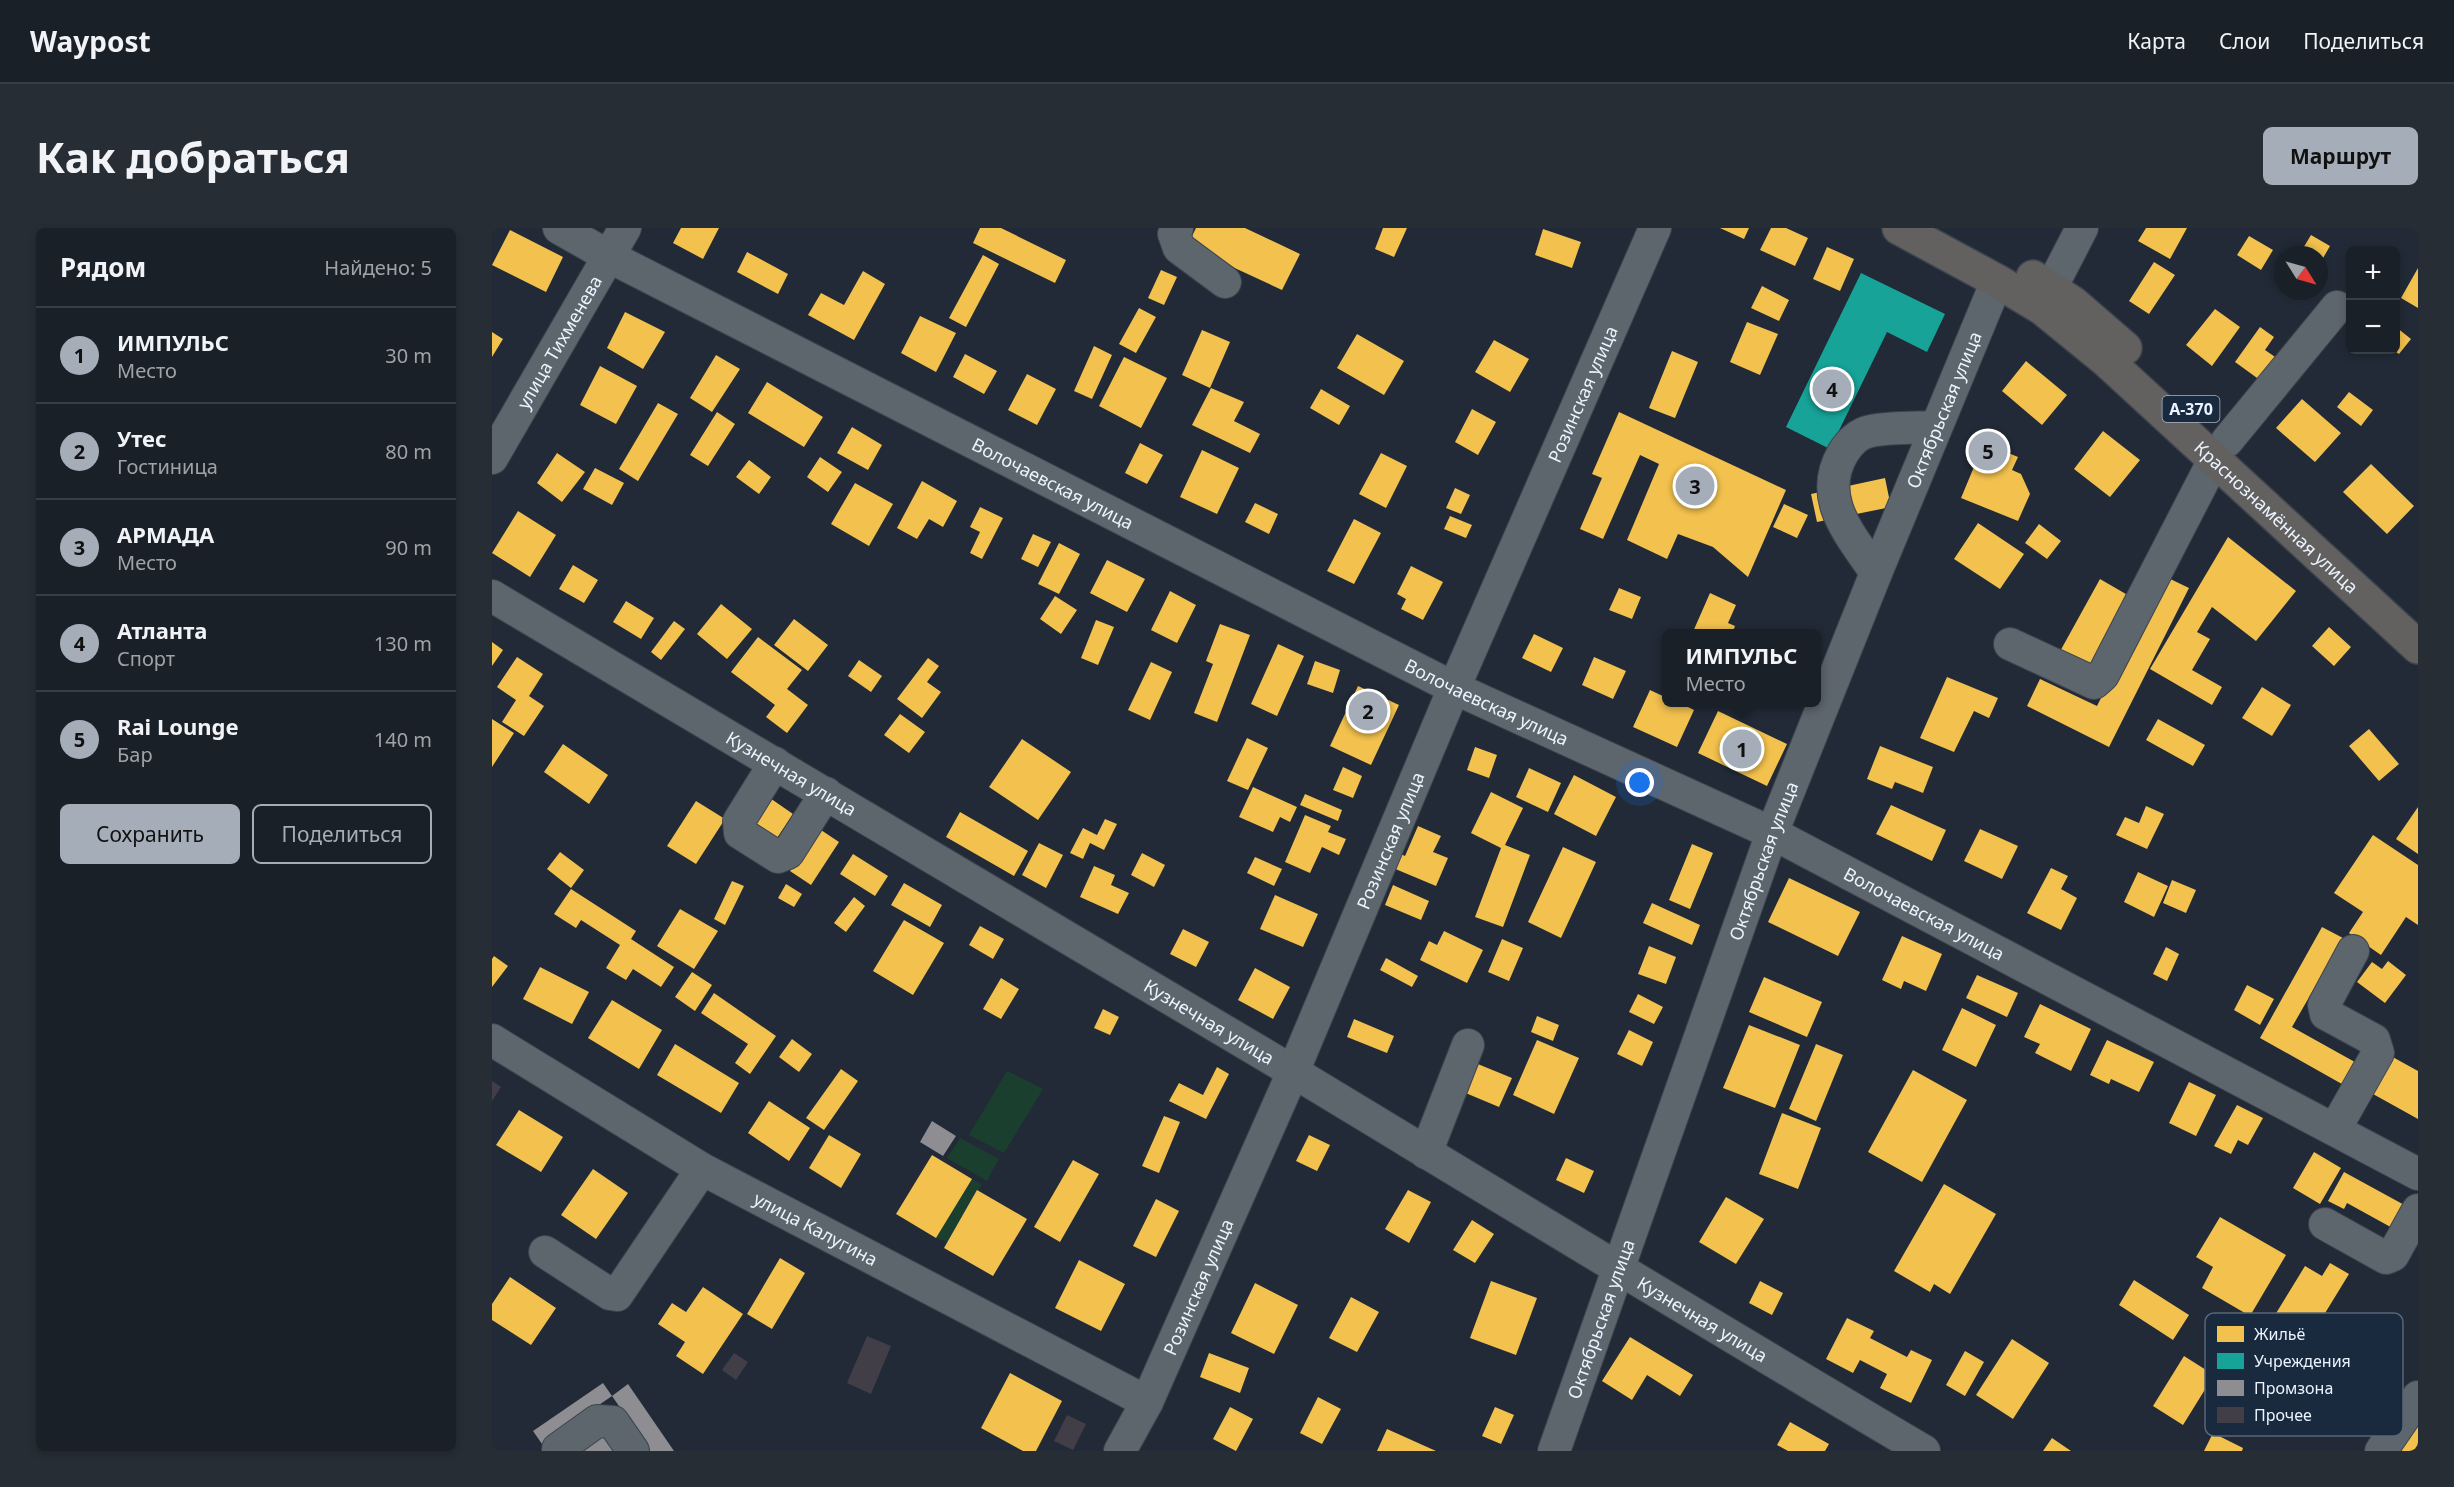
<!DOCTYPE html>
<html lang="ru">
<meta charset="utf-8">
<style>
:root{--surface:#192028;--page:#262d34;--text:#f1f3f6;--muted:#9fa3a8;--line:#373e45;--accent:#a4adb8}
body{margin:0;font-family:"Noto Sans",sans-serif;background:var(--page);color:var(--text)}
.controls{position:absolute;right:18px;top:18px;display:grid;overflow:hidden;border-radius:9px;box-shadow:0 3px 9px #0003}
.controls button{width:54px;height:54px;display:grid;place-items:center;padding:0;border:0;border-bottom:2px solid var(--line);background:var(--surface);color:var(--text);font:30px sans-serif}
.compass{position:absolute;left:1782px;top:18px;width:54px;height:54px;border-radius:50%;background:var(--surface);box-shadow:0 3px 9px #0003;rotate:127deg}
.you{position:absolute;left:1148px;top:555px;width:21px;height:21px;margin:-15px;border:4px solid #fff;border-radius:50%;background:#1a73e8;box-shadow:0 0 0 9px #1a73e833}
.badge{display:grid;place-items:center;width:39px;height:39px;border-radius:50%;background:var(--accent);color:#111;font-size:20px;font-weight:700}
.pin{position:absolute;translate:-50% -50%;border:3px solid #fff;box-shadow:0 2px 6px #0006}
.popup{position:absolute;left:1170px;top:401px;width:159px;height:78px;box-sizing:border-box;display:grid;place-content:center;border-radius:9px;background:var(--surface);filter:drop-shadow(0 2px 4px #0005);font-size:20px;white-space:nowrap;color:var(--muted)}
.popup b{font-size:22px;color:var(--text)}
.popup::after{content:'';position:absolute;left:50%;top:100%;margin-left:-12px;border:12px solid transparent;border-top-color:var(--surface)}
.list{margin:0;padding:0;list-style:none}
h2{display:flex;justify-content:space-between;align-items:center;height:78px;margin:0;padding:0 24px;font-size:26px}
h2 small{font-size:20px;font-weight:400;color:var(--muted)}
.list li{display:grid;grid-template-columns:39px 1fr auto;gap:18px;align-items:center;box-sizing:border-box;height:96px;padding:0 24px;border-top:2px solid var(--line)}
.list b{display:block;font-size:22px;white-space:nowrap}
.list p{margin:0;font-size:20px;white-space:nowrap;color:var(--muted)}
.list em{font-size:20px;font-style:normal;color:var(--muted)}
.actions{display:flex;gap:12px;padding:18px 24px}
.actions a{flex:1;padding:14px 0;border:2px solid var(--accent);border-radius:9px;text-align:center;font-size:21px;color:var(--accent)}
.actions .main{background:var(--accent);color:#111}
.map{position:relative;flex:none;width:1926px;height:1223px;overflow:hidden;border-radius:9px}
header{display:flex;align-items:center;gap:36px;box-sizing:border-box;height:84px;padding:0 30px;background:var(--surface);border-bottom:2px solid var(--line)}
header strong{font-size:28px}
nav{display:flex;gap:33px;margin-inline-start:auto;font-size:21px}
.intro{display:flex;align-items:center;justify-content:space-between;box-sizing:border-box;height:144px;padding:0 36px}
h1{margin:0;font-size:42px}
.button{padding:15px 27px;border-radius:9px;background:var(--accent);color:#111;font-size:21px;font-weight:700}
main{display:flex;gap:36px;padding:0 36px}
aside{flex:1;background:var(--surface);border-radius:9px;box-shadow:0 3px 9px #0003}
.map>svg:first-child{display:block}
</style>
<header>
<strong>Waypost</strong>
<nav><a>Карта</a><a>Слои</a><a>Поделиться</a></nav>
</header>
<div class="intro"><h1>Как добраться</h1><a class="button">Маршрут</a></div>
<main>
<aside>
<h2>Рядом<small>Найдено: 5</small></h2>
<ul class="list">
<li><span class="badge">1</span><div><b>ИМПУЛЬС</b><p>Место</p></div><em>30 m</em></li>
<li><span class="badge">2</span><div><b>Утес</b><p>Гостиница</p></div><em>80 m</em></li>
<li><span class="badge">3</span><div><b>АРМАДА</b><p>Место</p></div><em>90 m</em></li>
<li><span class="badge">4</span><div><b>Атланта</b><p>Спорт</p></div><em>130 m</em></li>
<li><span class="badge">5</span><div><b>Rai Lounge</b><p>Бар</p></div><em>140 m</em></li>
</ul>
<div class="actions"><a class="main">Сохранить</a><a>Поделиться</a></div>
</aside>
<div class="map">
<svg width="1926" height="1223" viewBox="0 0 1926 1223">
<rect width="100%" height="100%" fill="#212a36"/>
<path fill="#1b3f2e" d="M515,843L551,861L512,925L477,907Z
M468,910L507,931L495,953L455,930Z
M480,951L490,956L455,1014L444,1010Z"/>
<path fill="#f2c14e" d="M189,0H227L211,31L181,15Z
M488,0H509L574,32L563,55L481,15Z
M704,0H753L808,26L790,62L695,18Z
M891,0H915L902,29L883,21Z
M1228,0H1257L1252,11Z
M1279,0H1294L1316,10L1303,38L1268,22Z
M1654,0H1695L1678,31L1646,13Z
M1051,1L1089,14L1080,40L1043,27Z
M18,2L71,29L54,64L0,37Z
M1819,7L1838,18L1827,37V27H1807Z
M1757,8L1781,22L1769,42L1745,27Z
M1335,19L1362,31L1348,63L1321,51Z
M255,24L296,46L286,66L245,44Z
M491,27L507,36L474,99L457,90Z
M1662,34L1683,47L1657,86L1637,73Z
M1926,40V80L1909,70Z
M669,42L685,49L672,77L656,70Z
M371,43L393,56L362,112L316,87L329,65L352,77Z
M1270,58L1297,72L1287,93L1259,80Z
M647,80L664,89L644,125L627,116Z
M1723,81L1748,99L1720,138L1694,117Z
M133,84L173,104L151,141L115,120Z
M428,88L464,105L444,144L409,125Z
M1255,94L1286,106L1268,147L1238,134Z
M1768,99L1782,109L1773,122L1789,133L1772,155L1743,134Z
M1904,99L1919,111L1907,126L1901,122H1904Z
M710,102L738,114L718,160L690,147Z
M0,104L11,111L0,129Z
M865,106L912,133L892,167L845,140Z
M1002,112L1037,131L1018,164L983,144Z
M602,118L620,127L600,171L582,163Z
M1180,123L1206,134L1183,190L1157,180Z
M473,126L505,143L492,166L461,149Z
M224,127L248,141L220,184L198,170Z
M632,129L675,150L649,200L607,178Z
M1534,133L1575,167L1550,197L1510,163Z
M108,138L145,158L124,196L88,177Z
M535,146L564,161L545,197L516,182Z
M275,154L331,189L312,219L256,185Z
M719,160L752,174L742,193L768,206L758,225L700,197Z
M829,161L858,178L847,197L818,180Z
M1857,164L1881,182L1869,198L1845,179Z
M1810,171L1849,205L1823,234L1784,200Z
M166,175L186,186L146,253L127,241Z
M980,181L1004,194L986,227L963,214Z
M225,184L243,196L216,238L198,227Z
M1127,184L1294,262L1256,349L1221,319L1186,306L1175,331L1135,312L1167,236L1148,227L1111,311L1088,301L1110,250L1100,246Z
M360,199L390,217L376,242L345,225Z
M1611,203L1648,232L1618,269L1582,241Z
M648,215L671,227L655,256L633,245Z
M1492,215L1526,229L1520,242L1529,246L1538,266L1526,293L1469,270Z
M710,222L747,240L725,286L688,269Z
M65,225L93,244L70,274L45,255Z
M889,225L915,238L894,280L867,266Z
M328,229L350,244L336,264L315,249Z
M257,232L279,249L267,266L244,249Z
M1879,236L1922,278L1895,306L1851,264Z
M103,240L132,255L120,277L91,261Z
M1393,250L1399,279L1325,294L1319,266Z
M430,253L465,273L451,299L437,291L425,311L405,300Z
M363,255L401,276L377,318L339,296Z
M963,260L978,267L969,286L954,280Z
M763,275L786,286L777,306L753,294Z
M1292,276L1316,287L1305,310L1281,299Z
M488,279L511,290L490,331L478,325L488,304L478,299Z
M26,283L64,307L38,349L0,325Z
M958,288L980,297L974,310L952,301Z
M862,291L889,305L862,356L835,343Z
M1486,295L1532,326L1508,361L1462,331Z
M1547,296L1569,313L1555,331L1533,315Z
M541,306L559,314L546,339L529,331Z
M1736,309L1804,363L1764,413L1720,379L1705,404L1718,411L1700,442L1730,459L1720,477L1658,441Z
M567,315L588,326L567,366L546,356Z
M615,332L653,351L635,384L598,365Z
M81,337L106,352L92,375L67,361Z
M919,338L951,354L931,392L909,381L914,371L905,366Z
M1670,347L1697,360L1617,519L1535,478L1548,451L1605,478Z
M1608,351L1639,369L1597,444L1566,427Z
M1127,360L1149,369L1140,391L1117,382Z
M678,363L704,377L685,415L659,402Z
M1218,365L1244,377L1236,395L1243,398L1240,406H1200Z
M563,368L585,382L569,406L548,391Z
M134,373L162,390L149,411L121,394Z
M229,376L260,401L235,431L205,406Z
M302,391L336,417L316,443L282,417Z
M604,392L622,399L606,437L589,430Z
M182,393L193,401L169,432L159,424Z
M728,396L758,407L725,494L702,485L721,436L714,433Z
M1837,399L1859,419L1842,438L1820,418Z
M1042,406L1071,420L1059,444L1030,430Z
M266,409L310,442L295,461L316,477L295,505L274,489L283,477L239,444Z
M0,414L11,422L0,438Z
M786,416L812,428L785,488L759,476Z
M25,429L51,446L37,468L52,478L32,508L10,494L24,472L5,459Z
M1102,429L1134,443L1121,471L1090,457Z
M436,430L447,438L435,454L449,464L430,490L405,471Z
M367,432L390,448L379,464L356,448Z
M823,433L848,442L841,465L815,456Z
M659,434L680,444L658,492L636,482Z
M1455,449L1506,470L1497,490L1482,483L1462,524L1428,510Z
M866,458L907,477L879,537L838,518Z
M1770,459L1799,477L1780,508L1750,490Z
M1158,462L1175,470V474H1186L1202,482L1185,519L1141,499Z
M1226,483L1295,516L1275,558L1206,525Z
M408,486L433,504L417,525L392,507Z
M0,491L22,505L0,539Z
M1666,491L1713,517L1701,538L1654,512Z
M1877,501L1907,536L1887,553L1857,518Z
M755,510L776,520L756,562L735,553Z
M530,511L579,544L546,592L497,559Z
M71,516L116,547L97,576L52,544Z
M1388,518L1441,539L1431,565L1403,554L1400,561L1375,551Z
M983,519L1005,527L997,550L975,542Z
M851,539L870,548L861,570L841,562Z
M1037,540L1069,555L1056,584L1024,569Z
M1082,547L1124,569L1104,608L1062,586Z
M761,559L805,579L798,594L788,589L781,604L747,589Z
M999,564L1031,580L1013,617L1038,627L1011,699L983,689L1009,620L979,605Z
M813,566L850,582L846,593L808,577Z
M275,568L301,586L285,610L258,591Z
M204,573L233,591L204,636L175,618Z
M1399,577L1454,602L1440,633L1384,606Z
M1654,578L1672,586L1655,621L1624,607L1633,589L1647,595Z
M1926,579V626L1904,611Z
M468,584L536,623L522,648L454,609Z
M813,587L839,598L836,604L854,611L847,627L830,619L818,645L793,634Z
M613,591L625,596L612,622L598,615L591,631L578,625L591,600L605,607Z
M926,598L949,608L941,624L956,630L944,658L901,640L907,625L913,628Z
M326,600L347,614L319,657L298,643Z
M1488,601L1526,618L1510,651L1472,633Z
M1881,607L1926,637V697L1914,689L1889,727L1857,705L1871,684L1842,665Z
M547,615L571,627L554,660L530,647Z
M1200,616L1221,625L1198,681L1177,672Z
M1071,619L1104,634L1069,710L1036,694Z
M68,624L92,642L79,660L55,641Z
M650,625L673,637L662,659L639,647Z
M361,626L396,648L383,668L348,646Z
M763,629L790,641L782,658L755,645Z
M602,638L623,647L619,657L637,665L626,686L588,669Z
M1559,640L1576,648L1569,661L1585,670L1569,702L1535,685Z
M1646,644L1676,658L1662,689L1632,674Z
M1297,650L1368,684L1346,728L1276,694Z
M1680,652L1704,662L1694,685L1671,675Z
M240,653L252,658L233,697L222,691Z
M412,655L450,677L438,699L399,677Z
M294,656L310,666L302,679L286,670Z
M901,657L937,673L929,692L893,677Z
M79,661L144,703L139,711L182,739L169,759L141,741L134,752L114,740L128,717L89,692L84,700L62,686Z
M783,667L826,686L811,719L768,701Z
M362,669L373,678L354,704L342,695Z
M1160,675L1208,697L1200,717L1151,695Z
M188,681L226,703L202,741L165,718Z
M412,692L452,715L421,767L381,743Z
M488,698L512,711L501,731L477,717Z
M1830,699L1851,710L1800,799L1870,838L1857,860L1768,810Z
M691,701L717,714L704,739L678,726Z
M952,703L991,722L975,755L928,732L937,713L945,717Z
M1410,708L1450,726L1434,763L1412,753L1409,761L1390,752Z
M1010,711L1031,720L1017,753L996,744Z
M1157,718L1184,729L1174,756L1146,746Z
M1674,719L1687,726L1675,753L1661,746Z
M2,728L16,738L0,759V731Z
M894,730L926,748L920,759L888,742Z
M1896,733L1914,747L1893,775L1865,754L1880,734L1890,741Z
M48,739L97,764L80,796L31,771Z
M763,740L798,759L781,791L746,772Z
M200,744L220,757L203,783L183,769Z
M1485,747L1526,765L1515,789L1474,770Z
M1272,749L1330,774L1315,809L1257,784Z
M509,750L527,761L509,791L491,781Z
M1755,757L1782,771L1768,797L1742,782Z
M222,765L284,808L258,846L243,835L256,816L209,785Z
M1146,766L1171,779L1162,796L1137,784Z
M120,772L170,802L147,841L96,810Z
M1548,776L1599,801L1579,843L1543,825L1548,816L1532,809Z
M1470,780L1504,797L1484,839L1450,822Z
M611,781L627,789L618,807L602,800Z
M1045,788L1067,797L1061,813L1039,804Z
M862,791L902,808L895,825L855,809Z
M1257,797L1308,817L1283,880L1231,860Z
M1137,802L1161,814L1150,838L1125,826Z
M300,811L320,826L307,844L287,829Z
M1045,812L1087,830L1062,886L1021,867Z
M1615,812L1662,834L1647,864L1619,851L1617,856L1598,847Z
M183,816L247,855L229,885L165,847Z
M1324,816L1351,827L1324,893L1297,881Z
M1897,827L1926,843V891L1872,861Z
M976,832L1020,850L1007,879L964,861Z
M725,839L737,846L714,891L677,873L687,855L711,867Z
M349,841L366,853L332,902L314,890Z
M1421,842L1475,872L1430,954L1376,924Z
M1697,854L1724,867L1704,908L1677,895Z
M277,873L318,900L297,933L256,905Z
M1745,877L1771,890L1756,917L1746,912L1739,926L1722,918Z
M27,882L71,909L49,944L4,917Z
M1290,885L1329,900L1306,961L1267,946Z
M672,888L688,894L667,945L650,938Z
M337,907L369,926L349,960L317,940Z
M817,907L838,917L825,943L804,933Z
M1822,924L1849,940L1828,976L1801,960Z
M440,927L480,951L444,1010L404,986Z
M1074,930L1102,943L1092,965L1064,952Z
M581,932L607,946L568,1014L542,999Z
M101,941L136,965L104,1011L69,987Z
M1852,944L1916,979L1904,1002L1855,975L1852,981L1836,973Z
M1452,956L1504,986L1458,1066L1442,1056L1438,1064L1402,1043Z
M485,962L535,991L501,1048L452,1020Z
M916,962L939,974L917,1015L893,1001Z
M1234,969L1272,991L1244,1036L1207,1014Z
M664,971L687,983L664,1029L641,1018Z
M1728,989L1794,1027L1758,1088L1710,1060L1721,1039L1704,1029Z
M980,992L1002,1006L983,1035L961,1022Z
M288,1030L313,1045L280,1101L255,1086Z
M587,1032L633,1056L609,1103L563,1080Z
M1838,1035L1857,1046L1808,1126L1772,1105L1813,1038L1830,1048Z
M18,1049L64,1080L39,1117L0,1092V1076Z
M1642,1052L1697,1087L1681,1112L1627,1077Z
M999,1053L1045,1070L1024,1127L978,1110Z
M1268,1053L1291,1065L1280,1087L1257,1075Z
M763,1055L806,1077L782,1126L739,1105Z
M211,1059L251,1086L211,1146L184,1128L193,1114L166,1096L180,1075L194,1084Z
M859,1069L887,1084L865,1124L837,1110Z
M1355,1090L1382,1103L1378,1110L1415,1129L1419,1122L1440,1132L1419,1175L1388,1160L1395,1146L1368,1132L1361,1145L1334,1131Z
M1138,1109L1201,1147L1188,1168L1155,1147L1140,1172L1110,1153Z
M1520,1111L1557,1135L1521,1191L1484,1167Z
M1473,1123L1492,1134L1473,1168L1454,1157Z
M717,1125L757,1140L748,1165L708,1149Z
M1692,1128L1722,1147L1691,1197L1661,1178Z
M518,1145L570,1173L544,1223H531L489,1200Z
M826,1169L849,1181L830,1216L808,1205Z
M738,1179L761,1191L744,1223L721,1211Z
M1003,1179L1022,1187L1009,1216L990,1208Z
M1298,1194L1337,1216L1333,1223H1296L1285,1217Z
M1926,1195V1223H1907Z
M895,1201L944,1223H885Z
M1721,1205L1751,1220L1750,1223H1712Z
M1560,1210L1579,1223H1551Z"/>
<path fill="#17a398" d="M1369,45L1453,86L1435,124L1395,104L1338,221L1294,199Z"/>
<path fill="#8d8d92" d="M440,893L464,908L451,928L428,914Z
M111,1155L120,1168L50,1216L41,1203Z
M136,1156L182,1223H158L120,1168Z
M111,1202L126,1223H81Z"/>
<path fill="#423e47" d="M0,853L9,859L0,873Z
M375,1108L399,1118L379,1166L355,1155Z
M242,1125L256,1134L244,1152L230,1142Z
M575,1187L594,1196L581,1222L562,1213Z"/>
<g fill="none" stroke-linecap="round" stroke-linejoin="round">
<g stroke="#3d444e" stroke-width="34">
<g id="minor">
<path id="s1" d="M67,0L118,29L962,460L1280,605L1926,946"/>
<path d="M685,0L682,6L687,20L733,54"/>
<path d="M1559,60L1590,0"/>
<path d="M1735,213L1845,79"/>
<path id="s2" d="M0,230L133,0"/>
<path d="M1384,345C1359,307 1324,271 1351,225C1357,215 1367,205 1379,203C1400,199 1423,200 1444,199"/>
<path id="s3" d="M0,368C267,526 534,684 800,843C1010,970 1220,1098 1432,1223"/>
<path d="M1518,416L1602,455L1611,447L1722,232"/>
<path d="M283,535L247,593L248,605L286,629L296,625L334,565"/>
<path id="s4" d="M0,812L210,941L655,1174"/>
<path d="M1843,901L1886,825L1882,812L1834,786L1832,777L1861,723"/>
<path d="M934,925L976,817"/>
<path d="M1833,996L1894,1030L1901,1027L1926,982"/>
<path d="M53,1024L118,1066L125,1067L210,941"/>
<path d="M66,1223V1221L105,1193L121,1194L141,1223"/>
<path id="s5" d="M628,1223L655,1174L801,844L962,460L1163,0"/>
<path id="s6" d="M1062,1223L1280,605L1384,345L1505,53"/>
<path d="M1889,1223L1926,1169"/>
</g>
</g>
<g stroke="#3d444e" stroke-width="36">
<g id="highway">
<path id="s7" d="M1407,0L1505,53L1550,80L1615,133L1926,419"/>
<path d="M1541,49L1581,75L1633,120"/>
</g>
</g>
<use href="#minor" stroke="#5d656d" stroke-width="32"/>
<use href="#highway" stroke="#626160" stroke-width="33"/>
</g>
<g text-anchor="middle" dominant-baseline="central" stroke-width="6" stroke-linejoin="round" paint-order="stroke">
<rect fill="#19293e" stroke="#abb6c4" stroke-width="1.5" x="1670.5" y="168" width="57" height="26" rx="4.5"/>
<g font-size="16" font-weight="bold" fill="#eaf3fe">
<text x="1699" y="181">А-370</text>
</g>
<g font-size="18" fill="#eaf3fe" stroke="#19293e">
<text stroke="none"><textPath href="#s2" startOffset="134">улица Тихменева</textPath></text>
<text stroke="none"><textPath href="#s5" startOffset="1154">Розинская улица</textPath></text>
<text stroke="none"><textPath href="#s6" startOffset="1112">Октябрьская улица</textPath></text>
<text stroke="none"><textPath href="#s1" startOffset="556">Волочаевская улица</textPath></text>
<text stroke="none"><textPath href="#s7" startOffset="478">Краснознамённая улица</textPath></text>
<text stroke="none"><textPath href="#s1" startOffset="1042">Волочаевская улица</textPath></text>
<text stroke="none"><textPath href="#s3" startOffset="348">Кузнечная улица</textPath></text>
<text stroke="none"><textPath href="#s5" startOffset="668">Розинская улица</textPath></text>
<text stroke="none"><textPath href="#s6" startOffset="626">Октябрьская улица</textPath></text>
<text stroke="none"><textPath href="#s1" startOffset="1528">Волочаевская улица</textPath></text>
<text stroke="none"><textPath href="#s3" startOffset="834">Кузнечная улица</textPath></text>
<text stroke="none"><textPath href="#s4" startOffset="375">улица Калугина</textPath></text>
<text stroke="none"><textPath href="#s5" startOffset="182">Розинская улица</textPath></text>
<text stroke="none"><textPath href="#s6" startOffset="140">Октябрьская улица</textPath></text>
<text stroke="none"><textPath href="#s3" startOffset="1410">Кузнечная улица</textPath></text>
</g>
</g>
<rect x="1713" y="1085" width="198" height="123" rx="9" fill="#19293e" stroke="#586678" stroke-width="1.5"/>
<rect x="1725" y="1098" width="27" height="16" fill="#f2c14e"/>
<rect x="1725" y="1125" width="27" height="16" fill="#17a398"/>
<rect x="1725" y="1152" width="27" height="16" fill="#8d8d92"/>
<rect x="1725" y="1179" width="27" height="16" fill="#423e47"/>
<g font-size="16" fill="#eaf3fe">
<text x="1762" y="1112">Жильё</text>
<text x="1762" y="1139">Учреждения</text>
<text x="1762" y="1166">Промзона</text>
<text x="1762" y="1193">Прочее</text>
</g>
</svg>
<div class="controls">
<button>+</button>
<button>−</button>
</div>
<svg class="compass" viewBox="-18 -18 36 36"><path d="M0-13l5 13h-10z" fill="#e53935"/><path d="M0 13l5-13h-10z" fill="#9fa3a8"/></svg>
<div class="you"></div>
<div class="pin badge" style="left:1250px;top:521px">1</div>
<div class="popup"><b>ИМПУЛЬС</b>Место</div>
<div class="pin badge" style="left:876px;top:483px">2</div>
<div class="pin badge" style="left:1203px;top:258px">3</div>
<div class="pin badge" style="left:1340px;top:161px">4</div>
<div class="pin badge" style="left:1496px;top:223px">5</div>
</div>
</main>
